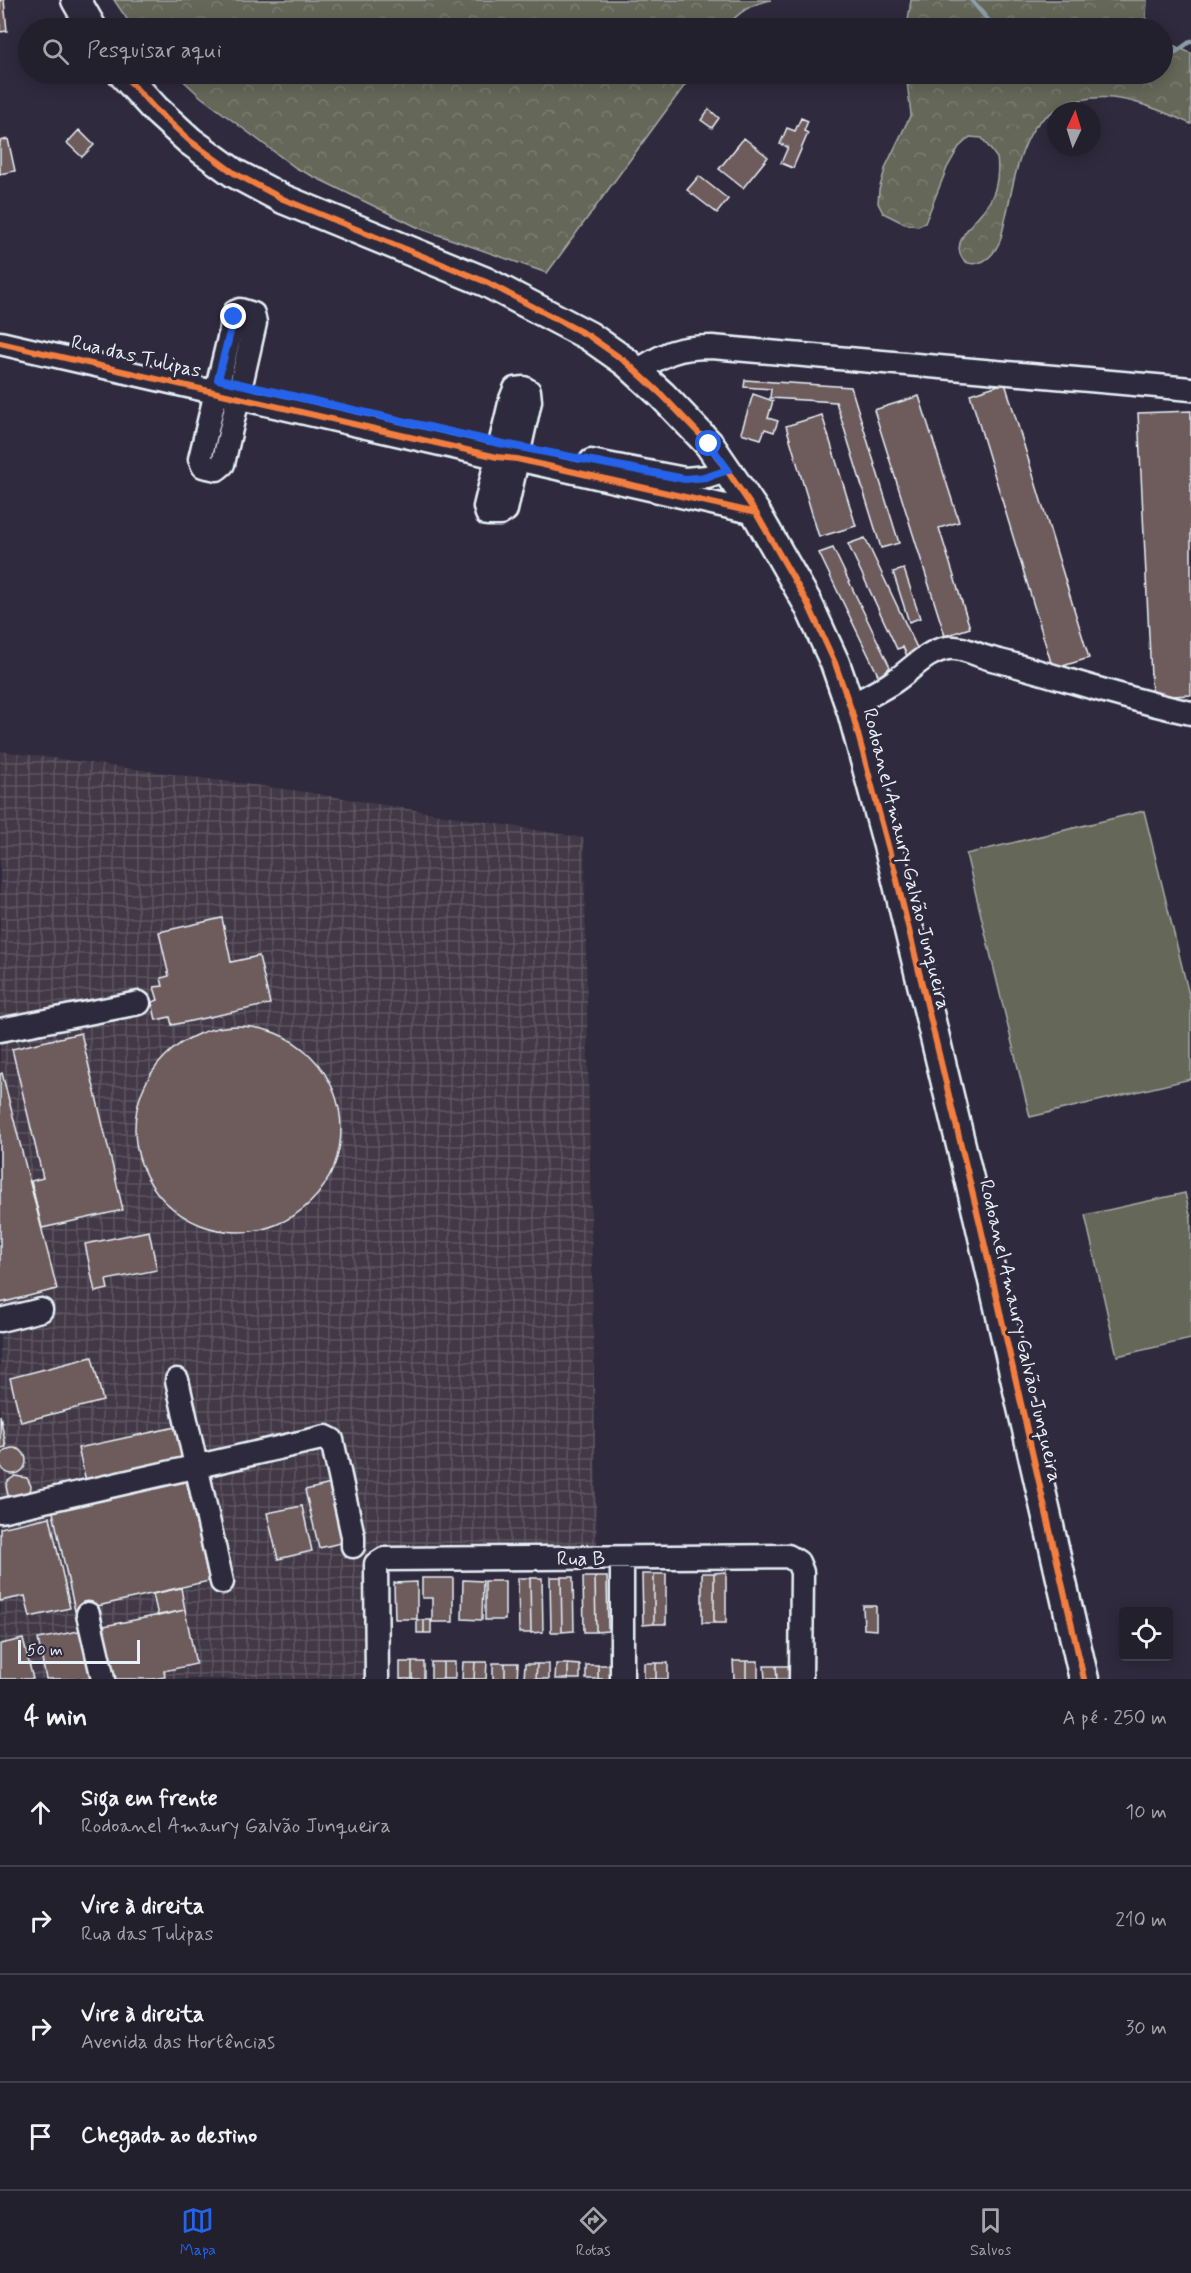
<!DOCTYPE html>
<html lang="pt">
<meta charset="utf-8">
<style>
:root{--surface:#23202e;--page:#2f2d3a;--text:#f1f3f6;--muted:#a3a3aa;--line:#403e4a;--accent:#2563eb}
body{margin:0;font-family:Mynerve,sans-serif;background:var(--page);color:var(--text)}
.controls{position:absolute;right:18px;bottom:18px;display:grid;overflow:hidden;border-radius:6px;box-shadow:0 3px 15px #0003}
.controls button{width:54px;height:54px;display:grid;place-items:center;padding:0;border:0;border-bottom:2px solid var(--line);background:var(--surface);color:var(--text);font:30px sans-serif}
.compass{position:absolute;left:1047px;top:102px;width:54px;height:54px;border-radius:50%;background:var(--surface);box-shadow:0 3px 15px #0003;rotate:4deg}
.scale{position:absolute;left:18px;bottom:15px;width:122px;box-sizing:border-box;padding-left:6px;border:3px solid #e8f1f8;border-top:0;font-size:16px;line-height:21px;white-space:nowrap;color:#e8f1f8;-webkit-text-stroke:4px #2f2a3d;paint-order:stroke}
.stop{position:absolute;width:18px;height:18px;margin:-14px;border:4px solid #2563eb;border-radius:50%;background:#fff}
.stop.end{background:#2563eb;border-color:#fff;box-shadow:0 2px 6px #0008}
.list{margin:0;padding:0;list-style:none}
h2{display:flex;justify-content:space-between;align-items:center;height:78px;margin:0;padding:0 24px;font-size:26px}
h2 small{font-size:20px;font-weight:400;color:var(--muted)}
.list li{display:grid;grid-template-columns:39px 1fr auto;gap:18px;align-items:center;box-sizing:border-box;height:108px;padding:0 24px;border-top:2px solid var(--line)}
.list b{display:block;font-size:22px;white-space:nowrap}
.list p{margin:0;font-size:20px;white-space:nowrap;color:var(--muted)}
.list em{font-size:20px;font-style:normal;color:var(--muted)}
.icon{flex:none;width:33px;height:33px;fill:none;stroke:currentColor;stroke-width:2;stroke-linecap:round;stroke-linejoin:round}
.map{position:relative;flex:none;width:1191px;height:1679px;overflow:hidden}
.search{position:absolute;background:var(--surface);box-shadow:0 3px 15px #0003;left:18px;right:18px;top:18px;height:66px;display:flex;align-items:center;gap:15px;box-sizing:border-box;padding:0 21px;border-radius:33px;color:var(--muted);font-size:22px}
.sheet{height:510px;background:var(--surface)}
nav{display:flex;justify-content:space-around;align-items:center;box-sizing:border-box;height:84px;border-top:2px solid var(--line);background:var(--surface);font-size:16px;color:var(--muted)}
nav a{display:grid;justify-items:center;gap:3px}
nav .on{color:var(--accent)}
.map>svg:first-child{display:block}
</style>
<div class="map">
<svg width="1191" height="1679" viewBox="0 0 1191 1679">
<defs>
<pattern id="industrial-grid" width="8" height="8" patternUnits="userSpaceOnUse" patternTransform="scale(1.5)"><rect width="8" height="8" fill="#423946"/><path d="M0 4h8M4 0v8" fill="none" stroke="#5d5661"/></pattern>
<pattern id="forest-crowns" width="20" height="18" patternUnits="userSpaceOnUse" patternTransform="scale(1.5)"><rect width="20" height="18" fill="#656759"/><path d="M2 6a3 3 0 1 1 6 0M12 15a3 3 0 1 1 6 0" fill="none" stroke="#7b7d72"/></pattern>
</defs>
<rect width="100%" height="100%" fill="#2f2a3d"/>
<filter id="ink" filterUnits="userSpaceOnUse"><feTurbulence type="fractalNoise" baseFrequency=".0167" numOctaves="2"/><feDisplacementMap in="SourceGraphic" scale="12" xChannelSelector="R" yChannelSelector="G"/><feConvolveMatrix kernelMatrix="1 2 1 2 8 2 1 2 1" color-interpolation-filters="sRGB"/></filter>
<g filter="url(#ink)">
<path fill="url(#industrial-grid)" d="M0,751L306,792L584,838L597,1545L371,1549L363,1557L366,1679H0Z"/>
<path fill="url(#forest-crowns)" stroke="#a6aca8" stroke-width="1.5" d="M114,0H771C751,4 738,12 726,28H133Z
M911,0H1147L1146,17L1152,28H907Z
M1163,41L1191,53V124C1148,105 1101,83 1056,110C1045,116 1035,124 1030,135C1013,167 1010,206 1000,241C996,250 989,261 978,263C972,265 965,263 962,258C949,238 984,215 991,199C997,188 999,170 997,158L982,138L970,137L959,147L947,168L925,223L918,226L905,224L883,213L878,203L879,190L886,166L911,114L906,74H1162Z
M176,74H693L547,273L419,228L296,168L201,97Z"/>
<path fill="#656759" stroke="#a6aca8" stroke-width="1.5" d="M1144,811L1191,1003V1079L1030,1117L966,854Z
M1185,1193L1191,1219V1339L1117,1356L1085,1215Z"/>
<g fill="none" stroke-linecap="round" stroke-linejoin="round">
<path stroke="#8c9faa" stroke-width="4.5" d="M971,0L989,21L1000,28
M1162,62L1191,41
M1097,74L1103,75L1132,74"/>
</g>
<path fill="#6e5c5b" stroke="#e8f1f8" stroke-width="1.5" d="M0,0H4L7,31L0,32Z
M709,109L719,118L712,128L701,120Z
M801,118L808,121L804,131L808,133L793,168L781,163L788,147L780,144L787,128L795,131Z
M79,130L94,145L82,157L67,143Z
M744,138L768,157L743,188L719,169Z
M8,139L15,171L0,174V141Z
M699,176L728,199L717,213L687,190Z
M745,380L851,387L899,543L881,548L836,402L770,398L771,389L744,387Z
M1005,383L1089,658L1053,669L970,394Z
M753,394L773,401L768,418L778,421L774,432L765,429L761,439L741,433Z
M919,396L959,522L939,528L970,628L945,636L874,410Z
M1191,411V695L1152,697L1138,413Z
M822,415L856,526L819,537L786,426Z
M865,538L918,650L907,656L903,647L897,649L848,544Z
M833,548L890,667L879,677L819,553Z
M904,569L920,618L909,622L893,572Z
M222,918L231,962L259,956L270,1004L172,1025L170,1017L156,1020L152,1002L158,1000L154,987L163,986L161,978L169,976L159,932Z
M135 1129a103 103 0 1 1 206 0a103 103 0 1 1-206 0Z
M81,1033L123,1210L42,1228L31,1181L43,1178L12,1049Z
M2,1073L57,1289L0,1303V1074Z
M149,1231L157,1270L106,1280L108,1289L95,1292L85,1244Z
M92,1357L103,1401L21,1422L10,1378Z
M0,1415L6,1447L0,1448Z
M176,1427L183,1459L86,1481L78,1448Z
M0 1461a13 13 0 1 1 26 0a13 13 0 1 1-26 0Z
M15,1476L27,1478L31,1486L30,1493L11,1498L8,1495L6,1486L8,1481Z
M186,1479L209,1581L75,1611L52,1508Z
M331,1484L345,1542L319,1548L305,1490Z
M302,1506L312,1551L278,1559L267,1513Z
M50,1517L70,1608L30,1617L25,1596L0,1601V1528Z
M726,1572V1623H714V1573Z
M702,1573H714V1623H702Z
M642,1574H654V1624L643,1625Z
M654,1574H666V1624H654Z
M550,1577H561L562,1632H551Z
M561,1577H573L574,1631L562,1632Z
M583,1577H595L596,1632H584Z
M595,1577H607L608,1631L596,1632Z
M422,1578H453V1622H432V1598H422Z
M518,1578H530L531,1633H519Z
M530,1578H542L543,1632L531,1633Z
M463,1580L483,1581L482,1620L462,1619Z
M485,1581H505V1620H485Z
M417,1582V1619H395L394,1583Z
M181,1588L185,1610L158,1616L153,1594Z
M863,1606H876V1630L864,1629Z
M185,1610L196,1664L164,1671L165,1677L153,1679H46L38,1639Z
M417,1620H424V1633H417Z
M424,1620H431V1633H424Z
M23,1639L33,1679H0V1644Z
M733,1661H746V1679H734Z
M746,1661H758V1679H746Z
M400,1662H412V1679H400Z
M412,1662H424V1679H412Z
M431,1662H443V1679H431Z
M443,1662H455V1679H443Z
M463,1662H475L474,1679H462Z
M475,1662H487L486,1679H474Z
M493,1663H505V1679H493Z
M505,1663H518L517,1679H505Z
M644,1663H656V1679H644Z
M656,1663H668V1679H656Z
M525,1664H537L536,1679H524Z
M537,1664H549V1679H536Z
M556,1664H568V1679H555Z
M568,1664L580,1665V1679H568Z
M586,1665H598V1679H586Z
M598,1665H610V1679H598Z
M764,1666H776L777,1679H765Z
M776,1666H789V1679H777Z"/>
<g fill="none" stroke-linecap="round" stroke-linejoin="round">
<g stroke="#e8f1f8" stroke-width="27">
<path id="minor" d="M240,310L253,314L255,323L223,464L217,469L203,466L200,459L234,317L235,312Z
M0,343L497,457L517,459L756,513
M637,371C666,353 677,347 712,347L1191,389
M524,388L529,391L530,401L506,510L500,514H487L485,507L511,399L515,389Z
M591,461L685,479L707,477L728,470
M850,706C863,699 877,692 890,684C909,673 925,651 948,648C962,646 978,656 992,659C1059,676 1123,699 1191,713
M0,1030L139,1003
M0,1320L41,1310
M177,1380L222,1582
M0,1511L326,1437L332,1440L353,1536V1546
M88,1614L103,1679
M377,1679L376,1564L384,1559L788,1556L798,1562L802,1572L801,1679
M622,1679V1559"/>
</g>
<g stroke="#e8f1f8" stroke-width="33">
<path id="major" d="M76,0L92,28
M123,74L155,109L190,141L234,173L283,199L486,282L589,336L626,362L662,395L709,444L756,513L808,604L835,663L852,712L894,868L980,1224L1084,1679"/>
</g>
<use href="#minor" stroke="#2f2a3d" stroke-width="22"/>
<use href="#major" stroke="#2f2a3d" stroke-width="28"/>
<g stroke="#2f2a3d" stroke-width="10">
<path id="cycleway" d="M123,74L155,109L190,141L234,173L283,199L486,282L589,336L626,362L662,395L709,444L756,513L808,604L835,663L852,712L894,868L980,1224L1084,1679
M0,343L497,457L517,459L756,513"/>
</g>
<use href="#cycleway" stroke="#f27e40" stroke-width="6"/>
</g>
</g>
<g fill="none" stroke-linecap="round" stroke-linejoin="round" filter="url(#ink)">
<path stroke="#2563eb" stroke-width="8" d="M234,317L218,379L499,443L685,479L707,477L728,470L709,444"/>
</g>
<g text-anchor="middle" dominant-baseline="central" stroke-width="6" stroke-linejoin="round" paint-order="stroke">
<g font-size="20" fill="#e8f1f8" stroke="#2f2a3d">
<text transform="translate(136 357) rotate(13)">Rua das Tulipas</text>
<text transform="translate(906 859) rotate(76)">Rodoanel Amaury Galvão Junqueira</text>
<text transform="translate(1020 1331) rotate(77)">Rodoanel Amaury Galvão Junqueira</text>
<text x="581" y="1559">Rua B</text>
</g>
</g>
</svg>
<div class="controls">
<button><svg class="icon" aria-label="locate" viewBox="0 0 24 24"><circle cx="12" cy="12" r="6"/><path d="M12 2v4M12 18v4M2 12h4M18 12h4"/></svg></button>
</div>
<svg class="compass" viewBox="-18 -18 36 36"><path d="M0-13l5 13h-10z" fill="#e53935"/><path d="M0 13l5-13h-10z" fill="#a3a3aa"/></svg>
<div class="scale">50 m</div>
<div class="stop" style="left:709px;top:444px"></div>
<div class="stop end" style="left:234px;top:317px"></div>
<div class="search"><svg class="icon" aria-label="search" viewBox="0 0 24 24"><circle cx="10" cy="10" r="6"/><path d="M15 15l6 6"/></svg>Pesquisar aqui</div>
</div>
<section class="sheet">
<h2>4 min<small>A pé · 250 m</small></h2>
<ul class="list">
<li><svg class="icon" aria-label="ahead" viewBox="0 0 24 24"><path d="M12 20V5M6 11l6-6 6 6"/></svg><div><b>Siga em frente</b><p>Rodoanel Amaury Galvão Junqueira</p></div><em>10 m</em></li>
<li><svg class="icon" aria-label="right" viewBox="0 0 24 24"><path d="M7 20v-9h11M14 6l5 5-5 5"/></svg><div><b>Vire à direita</b><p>Rua das Tulipas</p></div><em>210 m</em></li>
<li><svg class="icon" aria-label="right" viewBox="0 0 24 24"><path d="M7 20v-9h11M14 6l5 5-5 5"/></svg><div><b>Vire à direita</b><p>Avenida das Hortências</p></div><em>30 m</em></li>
<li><svg class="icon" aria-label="arrive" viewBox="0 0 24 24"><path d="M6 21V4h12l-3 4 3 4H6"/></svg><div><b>Chegada ao destino</b></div></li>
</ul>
</section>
<nav>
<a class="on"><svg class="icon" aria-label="map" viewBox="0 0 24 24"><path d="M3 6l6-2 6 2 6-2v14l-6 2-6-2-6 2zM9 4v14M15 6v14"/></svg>Mapa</a>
<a><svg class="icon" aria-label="directions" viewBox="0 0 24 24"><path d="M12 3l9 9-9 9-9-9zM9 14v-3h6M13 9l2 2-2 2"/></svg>Rotas</a>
<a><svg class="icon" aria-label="saved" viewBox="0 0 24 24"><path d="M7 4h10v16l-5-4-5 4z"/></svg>Salvos</a>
</nav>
